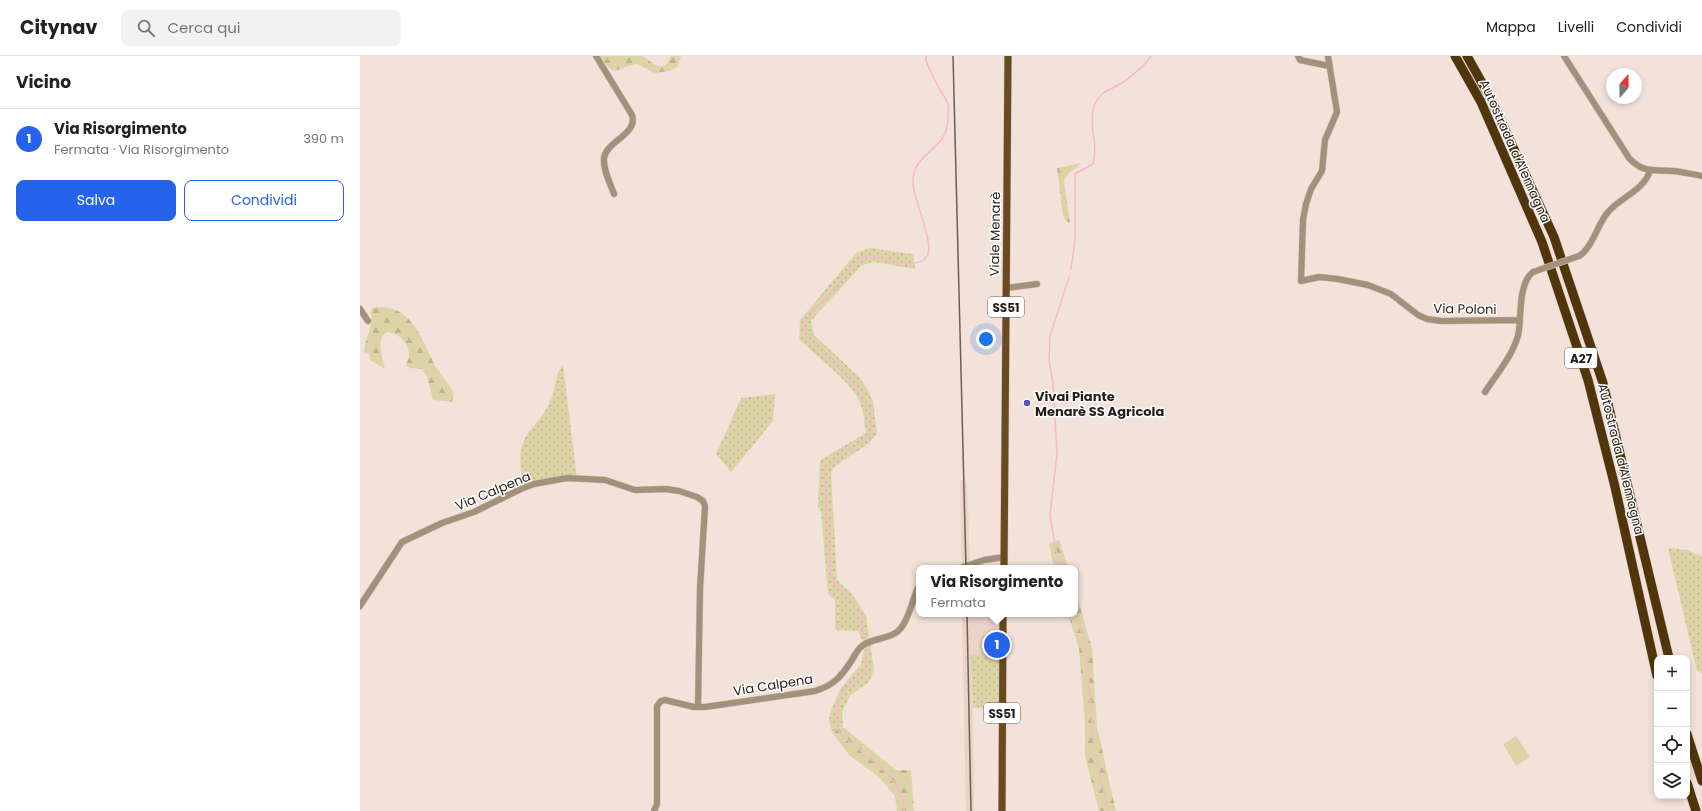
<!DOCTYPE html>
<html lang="it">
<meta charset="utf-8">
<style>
:root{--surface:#fff;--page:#f2f2f2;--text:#222;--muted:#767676;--line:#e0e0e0;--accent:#2563eb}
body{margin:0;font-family:Poppins,sans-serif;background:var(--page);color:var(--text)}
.controls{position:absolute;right:12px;bottom:12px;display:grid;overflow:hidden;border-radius:8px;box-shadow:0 2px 6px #0003}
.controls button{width:36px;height:36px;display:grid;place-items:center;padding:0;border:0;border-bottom:1px solid var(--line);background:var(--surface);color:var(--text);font:20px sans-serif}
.compass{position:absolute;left:1246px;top:12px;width:36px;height:36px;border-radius:50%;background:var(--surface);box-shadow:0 2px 6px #0003;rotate:20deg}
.you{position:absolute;left:626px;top:283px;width:14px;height:14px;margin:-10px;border:3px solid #fff;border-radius:50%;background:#1a73e8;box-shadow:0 0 0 6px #1a73e833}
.badge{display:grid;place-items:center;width:26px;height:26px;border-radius:50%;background:var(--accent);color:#fff;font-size:13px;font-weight:700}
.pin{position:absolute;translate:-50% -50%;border:2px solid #fff;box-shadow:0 1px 4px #0006}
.popup{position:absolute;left:556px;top:509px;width:162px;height:52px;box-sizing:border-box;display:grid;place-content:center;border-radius:8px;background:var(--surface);filter:drop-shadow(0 1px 3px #0005);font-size:13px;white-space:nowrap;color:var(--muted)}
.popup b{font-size:15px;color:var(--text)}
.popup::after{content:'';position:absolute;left:50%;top:100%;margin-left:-8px;border:8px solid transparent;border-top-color:var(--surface)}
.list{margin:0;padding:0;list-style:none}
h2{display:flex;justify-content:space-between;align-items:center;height:52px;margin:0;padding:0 16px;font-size:17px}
h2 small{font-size:13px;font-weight:400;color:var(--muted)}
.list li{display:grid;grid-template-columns:26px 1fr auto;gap:12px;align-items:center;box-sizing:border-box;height:60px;padding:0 16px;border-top:1px solid var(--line)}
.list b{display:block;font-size:15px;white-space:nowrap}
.list p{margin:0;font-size:13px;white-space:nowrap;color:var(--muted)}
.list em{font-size:13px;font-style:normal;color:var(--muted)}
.actions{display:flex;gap:8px;padding:12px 16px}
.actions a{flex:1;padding:9px 0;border:1px solid var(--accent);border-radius:8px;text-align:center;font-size:14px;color:var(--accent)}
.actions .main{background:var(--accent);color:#fff}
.icon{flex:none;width:22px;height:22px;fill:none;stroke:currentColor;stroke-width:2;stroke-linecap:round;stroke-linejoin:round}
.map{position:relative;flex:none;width:1342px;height:755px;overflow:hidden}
header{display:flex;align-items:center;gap:24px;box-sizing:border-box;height:56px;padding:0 20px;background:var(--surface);border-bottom:1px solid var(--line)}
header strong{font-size:19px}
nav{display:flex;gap:22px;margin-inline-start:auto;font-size:14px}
.search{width:280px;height:36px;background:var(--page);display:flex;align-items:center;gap:10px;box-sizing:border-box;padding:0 14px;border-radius:8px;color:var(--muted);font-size:15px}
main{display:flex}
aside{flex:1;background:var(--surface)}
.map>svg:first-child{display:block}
</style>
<header>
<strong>Citynav</strong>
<div class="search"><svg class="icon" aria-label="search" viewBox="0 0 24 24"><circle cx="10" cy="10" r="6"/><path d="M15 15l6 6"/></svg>Cerca qui</div>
<nav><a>Mappa</a><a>Livelli</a><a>Condividi</a></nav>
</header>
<main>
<aside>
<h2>Vicino<small></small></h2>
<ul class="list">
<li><span class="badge">1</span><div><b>Via Risorgimento</b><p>Fermata · Via Risorgimento</p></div><em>390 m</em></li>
</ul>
<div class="actions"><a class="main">Salva</a><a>Condividi</a></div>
</aside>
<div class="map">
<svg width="1342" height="755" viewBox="0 0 1342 755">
<defs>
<pattern id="grass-dots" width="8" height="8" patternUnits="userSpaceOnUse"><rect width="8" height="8" fill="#dcd4a7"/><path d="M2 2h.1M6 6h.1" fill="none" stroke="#bcb68f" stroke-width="1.8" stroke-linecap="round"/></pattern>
<pattern id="forest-firs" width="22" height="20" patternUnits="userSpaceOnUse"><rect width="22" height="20" fill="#dcd4a7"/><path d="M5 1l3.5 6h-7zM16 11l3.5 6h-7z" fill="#bcb68f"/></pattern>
</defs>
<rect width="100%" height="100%" fill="#f3e2da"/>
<path fill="#ebd3c7" d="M600,424L607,425L610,508L602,512Z
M602,558H643V598L610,600L613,652L614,755H606Z"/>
<path fill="url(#grass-dots)" d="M510,192L553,198L555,213L514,206L502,209L451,265L454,279L499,321L507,333L513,345L517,378L508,388L474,411L471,416L477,524L492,538L506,560L514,614L509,626L490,640L482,656L483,671L472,676L469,664L471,654L481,632L501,608L505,589L498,575L475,574V544L468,538L461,456L458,450L460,404L506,377C504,368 504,357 501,349C495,328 455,300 439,283L440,264L496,197Z
M203,309L217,422L163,432C161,412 156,393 169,376C177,366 185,357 190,346C196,334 194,319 203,309Z
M415,338L413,365L371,416L356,398L381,342Z
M1308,492L1326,494L1342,500V617L1337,615Z
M643,598V653L613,652L610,599Z"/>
<path fill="url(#forest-firs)" d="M240,0C248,0 276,0 282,0C292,4 295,15 307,8L311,0H321L317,11L310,15L295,17L277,8C254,12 256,24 240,0Z
M722,107L709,117L704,125L710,167L705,164L703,160L697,112Z
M18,251C54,250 62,286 76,311C81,320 89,328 94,337L92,346L73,344L67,320L62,313L50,312L46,310C47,305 50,302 49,297C48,285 37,277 27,276C15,283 23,302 25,313L10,304V298L4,296C5,285 10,276 11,266C12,261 10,257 12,252Z
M699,484L708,512H694L689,487Z
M715,533L732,593L737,671L756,755H739L725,700V666L719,593L708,558H715Z
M483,671L536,714H551L554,755H537L535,740L519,721L490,700L472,676Z"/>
<path fill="#dcd4a7" d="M1156,680L1170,701L1156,710L1143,688Z"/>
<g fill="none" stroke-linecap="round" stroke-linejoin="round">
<path stroke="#fab6ce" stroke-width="1.5" d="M711,213L715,183V118L733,108C739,89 728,69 734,50C739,36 750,34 762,27C769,22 787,8 791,0
M702,512L696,494L690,459L697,398L693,327L689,305L690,280L709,221
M715,554L726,593L734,691
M506,586C503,572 500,557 491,545C483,536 476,533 471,521L464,414L468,409L509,381L512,372L511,356L496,329L447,281C443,274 443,271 446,264L501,202C504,201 507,200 510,201C524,201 558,216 567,200C575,187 553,143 553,127C552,94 589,97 588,60C588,57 589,52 588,48C586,43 582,37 579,32C574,23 570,14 566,5V0
M507,590C507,599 506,612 501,620C497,626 489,628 484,634C477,645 474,667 480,678C502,698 546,722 544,755
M736,700L748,755"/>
<g stroke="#cebfb7" stroke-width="7">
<path id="minor" d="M236,0L272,59C278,79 247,84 244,102C243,114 250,127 254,138
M938,0L940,4L969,10
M968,0L977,56L965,84L962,115L951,133L946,148L943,164L941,225L959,221L978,223L1008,229L1031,238L1058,259L1067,263L1081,265L1160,264
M1204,0L1269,102C1284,118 1293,113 1313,115C1323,116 1332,118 1342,120
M1219,200C1232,193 1238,167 1248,156C1261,141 1283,135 1290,115
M646,232L677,228
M0,253L8,265
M1125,336C1136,319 1157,294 1159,274C1161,258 1159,226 1173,216
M600,512L624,504L644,501
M0,550L42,486L82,467L114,456L163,432L174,428L207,422L245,424L275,434L306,433L319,435L337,441L343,445L345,450L340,533L338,651
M294,755L297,748V650L301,645L305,644L334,651H345L455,635C474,629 481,621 492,604C495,599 497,594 502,590C513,581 532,584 541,572C550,561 552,543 559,530"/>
</g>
<g stroke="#cebfb7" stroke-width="8">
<path id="major" d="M644,512L648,0
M642,755L643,558"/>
</g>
<g stroke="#cebfb7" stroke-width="10">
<path id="highway" d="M1095,0L1121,46L1182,186L1228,324L1255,431L1297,620
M1107,0L1131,43L1194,181L1243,327L1309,602
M1327,678L1342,725
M1327,727L1336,755"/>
</g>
<use href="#minor" stroke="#a3917b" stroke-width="6"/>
<use href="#major" stroke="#6a4b21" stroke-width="7"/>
<use href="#highway" stroke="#50350b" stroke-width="9"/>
<path stroke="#6a605b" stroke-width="1.5" d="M593,0L606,512
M607,558L611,755"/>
<g stroke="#cebfb7" stroke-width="7" stroke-linecap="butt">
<path id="minor-bridge" d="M1173,216L1219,200"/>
</g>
<use href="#minor-bridge" stroke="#a3917b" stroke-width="6"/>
</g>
<circle fill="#5554cb" stroke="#fff" stroke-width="1.5" cx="667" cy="347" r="4"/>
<g text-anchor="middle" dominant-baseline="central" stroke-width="3" stroke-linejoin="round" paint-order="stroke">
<g fill="#fff" stroke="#65615f" stroke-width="1">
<rect x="628" y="241" width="36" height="20" rx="3"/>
<rect x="1205" y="292" width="32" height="20" rx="3"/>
<rect x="624" y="647" width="36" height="20" rx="3"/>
</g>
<g font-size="12" font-weight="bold" fill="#231d1a">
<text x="646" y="251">SS51</text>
<text x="1221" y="302">A27</text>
<text x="642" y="657">SS51</text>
</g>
<g font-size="13" fill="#231d1a" stroke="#fff">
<text transform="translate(1155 95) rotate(66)">Autostrada d'Alemagna</text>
<text transform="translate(635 178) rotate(-89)">Viale Menarè</text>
<text transform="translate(1105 253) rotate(1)">Via Poloni</text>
<text transform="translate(1261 403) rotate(76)">Autostrada d'Alemagna</text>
<text transform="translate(133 435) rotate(-23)">Via Calpena</text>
<text transform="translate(413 629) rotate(-9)">Via Calpena</text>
</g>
<g font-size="13" font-weight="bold" fill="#231d1a" stroke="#fff" text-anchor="start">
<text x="675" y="340">Vivai Piante<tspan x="675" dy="15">Menarè SS Agricola</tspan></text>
</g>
</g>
</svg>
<div class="controls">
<button>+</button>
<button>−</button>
<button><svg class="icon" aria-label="locate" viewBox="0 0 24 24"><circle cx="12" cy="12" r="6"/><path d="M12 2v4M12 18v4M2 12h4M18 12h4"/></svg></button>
<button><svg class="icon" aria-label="layers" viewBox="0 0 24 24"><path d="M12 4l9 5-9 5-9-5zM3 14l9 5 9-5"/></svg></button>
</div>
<svg class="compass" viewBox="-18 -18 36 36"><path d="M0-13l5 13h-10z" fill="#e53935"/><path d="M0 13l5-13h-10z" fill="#767676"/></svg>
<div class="you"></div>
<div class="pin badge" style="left:637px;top:589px">1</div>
<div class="popup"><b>Via Risorgimento</b>Fermata</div>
</div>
</main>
